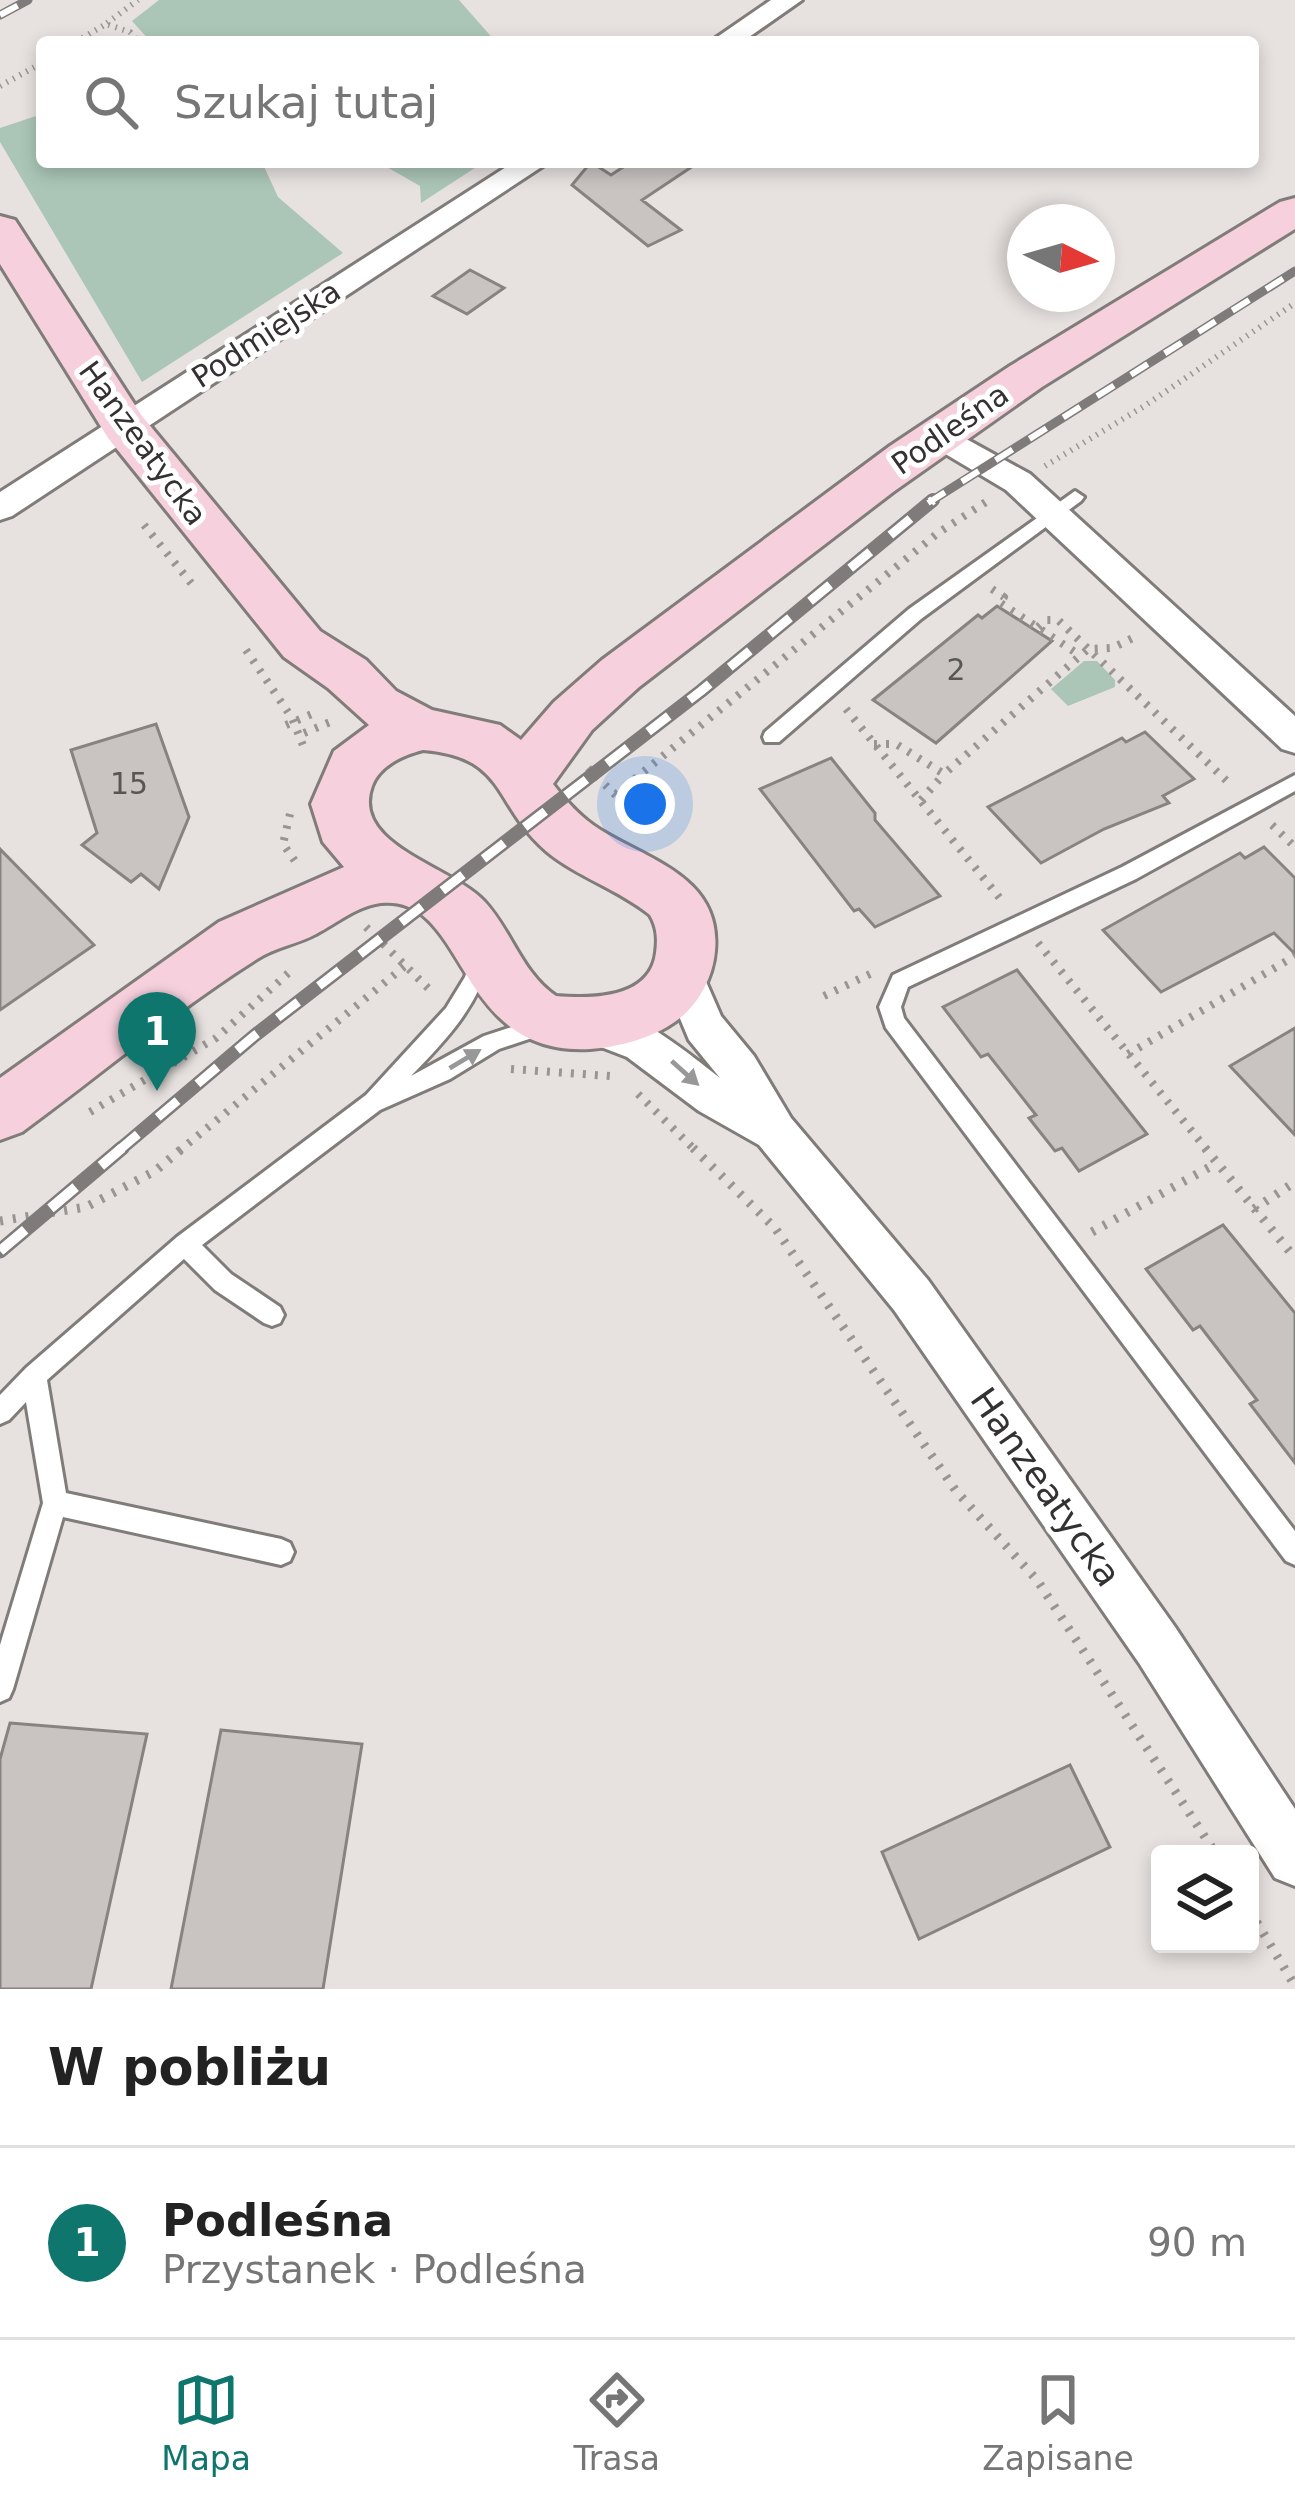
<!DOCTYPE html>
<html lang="pl">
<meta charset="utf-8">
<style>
:root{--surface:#fff;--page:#f2f2f2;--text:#222;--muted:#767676;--line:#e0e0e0;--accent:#0f766e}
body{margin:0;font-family:"DejaVu Sans",sans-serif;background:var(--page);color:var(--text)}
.controls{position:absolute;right:36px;bottom:36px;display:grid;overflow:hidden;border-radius:12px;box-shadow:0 6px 18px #0003}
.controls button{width:108px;height:108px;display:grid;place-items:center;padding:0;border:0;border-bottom:3px solid var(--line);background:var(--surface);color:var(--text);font:60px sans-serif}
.compass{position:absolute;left:1007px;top:204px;width:108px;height:108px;border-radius:50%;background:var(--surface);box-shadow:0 6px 18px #0003;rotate:95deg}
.you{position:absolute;left:645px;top:804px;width:42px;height:42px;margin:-30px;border:9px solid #fff;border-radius:50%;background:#1a73e8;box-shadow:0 0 0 18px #1a73e833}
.badge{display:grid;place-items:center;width:78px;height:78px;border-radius:50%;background:var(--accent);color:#fff;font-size:39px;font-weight:700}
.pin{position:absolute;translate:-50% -99px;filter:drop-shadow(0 3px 6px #0008)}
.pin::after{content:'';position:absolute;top:63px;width:42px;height:36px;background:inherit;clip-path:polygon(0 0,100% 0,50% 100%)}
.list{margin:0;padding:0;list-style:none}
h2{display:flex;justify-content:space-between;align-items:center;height:156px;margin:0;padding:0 48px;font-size:51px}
h2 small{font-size:39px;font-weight:400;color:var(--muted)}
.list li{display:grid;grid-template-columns:78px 1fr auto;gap:36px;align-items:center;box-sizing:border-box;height:192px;padding:0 48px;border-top:3px solid var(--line)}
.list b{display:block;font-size:45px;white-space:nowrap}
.list p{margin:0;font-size:39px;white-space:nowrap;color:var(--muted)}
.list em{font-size:39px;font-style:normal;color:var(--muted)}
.icon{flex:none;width:66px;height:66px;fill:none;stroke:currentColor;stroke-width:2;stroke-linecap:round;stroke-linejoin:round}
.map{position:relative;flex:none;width:1295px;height:1989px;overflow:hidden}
.search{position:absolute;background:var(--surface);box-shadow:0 6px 18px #0003;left:36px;right:36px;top:36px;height:132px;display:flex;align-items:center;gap:30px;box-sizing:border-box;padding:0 42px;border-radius:12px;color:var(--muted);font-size:45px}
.sheet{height:348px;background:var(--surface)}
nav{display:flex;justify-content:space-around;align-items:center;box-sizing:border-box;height:168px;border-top:3px solid var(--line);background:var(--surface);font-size:33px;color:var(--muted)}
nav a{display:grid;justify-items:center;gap:6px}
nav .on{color:var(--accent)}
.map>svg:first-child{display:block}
</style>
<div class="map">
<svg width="1295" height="1989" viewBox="0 0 1295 1989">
<rect width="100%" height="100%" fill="#e7e2e0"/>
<path fill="#abc6b7" d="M159,0H459L496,42H151L132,21Z
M42,114V162H262L278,197L343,253L142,382L0,142V128Z
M378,162H484L421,203L420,186Z
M1084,661H1097L1115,680V687L1068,706L1051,689Z"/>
<path fill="#c9c4c2" stroke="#878381" stroke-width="3" d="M591,162L611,175L631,162H699L642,200L681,230L648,246L572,185Z
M470,270L504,288L467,314L433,296Z
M997,606L1052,641L936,743L873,700L978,615L982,618Z
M156,724L189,817L159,889L141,874L131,882L82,845L97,833L71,750Z
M1145,732L1194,779L1163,796L1169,803L1104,829L1041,863L988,807L1122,738L1126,742Z
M831,758L875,813V820L940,896L875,927L859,909L854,911L760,789Z
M1264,847L1295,878V954L1274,933L1161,992L1103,930L1240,853L1245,858Z
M0,849L94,945L0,1010Z
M1017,970L1147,1134L1079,1171L1062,1148L1055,1151L1029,1118L1036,1115L988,1054L981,1057L943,1007Z
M1295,1028V1135L1230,1066Z
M1223,1225L1295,1313V1463L1250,1404L1257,1400L1200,1326L1193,1330L1146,1269Z
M10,1723L147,1734L91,1989H0V1759Z
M221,1730L362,1744L323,1989H171Z
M1070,1765L1110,1847L919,1939L882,1852Z"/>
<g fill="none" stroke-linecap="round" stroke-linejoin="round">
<g stroke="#807c7a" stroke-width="6">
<path id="lane" d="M1075,491L1084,497L1081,501L921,619L779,742H765L763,737L765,732L909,609Z
M1295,775V791L1136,879L908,987L901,1007L904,1018L1295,1531V1565L1286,1561L886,1028L879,1007L893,975L1122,867Z
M480,949L487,952L490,958C478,1007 445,1041 411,1076L484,1036L542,1017L550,1020L553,1026L550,1032L499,1049L450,1079L380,1110L202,1245L231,1274L280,1307L284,1315L280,1323L272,1326L264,1323L215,1290L184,1259L47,1380L66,1493L281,1539L290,1543L294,1552L290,1561L281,1565L63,1517L13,1689L9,1698L0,1702V1645L43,1503L26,1402L9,1420L0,1424V1395L26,1368L177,1237L366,1095L446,1008L465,977L473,952Z"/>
</g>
<g stroke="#807c7a" stroke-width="6">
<path id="street" d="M771,0H802L742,42H710Z
M514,162H549L12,516L0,520V492Z
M939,424L1030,474L1295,716V753L1282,749L1006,490L927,443L922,435L927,427Z
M682,956L697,961L721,1016L754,1056L791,1118L928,1280L1175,1627L1295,1809V1886L1275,1878L1139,1663L894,1310L759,1145L699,1111L627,1057L575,1037L569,1024L575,1011C621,995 685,1051 720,1078L689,1040L661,973L667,961Z"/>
</g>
<g stroke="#807c7a" stroke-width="6">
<path id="secondary" d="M1295,198V229L1042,387L893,492L639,687L592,730L553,784C566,801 580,817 599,829C648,860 722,877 715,951C713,977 698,1006 676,1021C653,1038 619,1047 590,1049C454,1057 468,894 381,903C357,906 337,923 316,934C298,944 275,947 257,959C176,1010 100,1075 22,1132L0,1140V1078L219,922L344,867L323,842L311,804L334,751L369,725L328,688L284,657L108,438L0,264V216L15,220L142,416L320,631L366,660L396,691L432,710L500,725L521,740L554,702L602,660L890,446L1010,366L1280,202ZM423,750C508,757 492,804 546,851C577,877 618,889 650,915C657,927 658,938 656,953C650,999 592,999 556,996C521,972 512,931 484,901C451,866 350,845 372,786C379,766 403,755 423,750Z"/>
</g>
<path stroke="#999594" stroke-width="6" stroke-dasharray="1.5 6" stroke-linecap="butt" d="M107,23L138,0
M76,42L106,24L130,32L139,42
M0,86L42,63
M1045,466L1146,405L1295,303"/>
<path stroke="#999594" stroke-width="8" stroke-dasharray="3 9" stroke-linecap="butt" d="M144,525L195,588
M992,589L1004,597L999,602L1081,656
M1038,627L1046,620H1058L1231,785
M246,650L292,718L306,753
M846,709L1003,902
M286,725L319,711
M304,733L335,720
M874,744H896L944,774L1088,649L1112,648L1135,637
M588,768L650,829
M616,794L938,533L986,502
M921,800L944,774
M290,814L283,844L297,864
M1272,825L1295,847
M366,927L432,992
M1038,943L1208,1151
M824,996L870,974
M1128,1054L1295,956
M511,1069L610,1076
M638,1094L696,1151
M90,1112L216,1038L293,969
M179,1151L405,966"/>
<path stroke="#999594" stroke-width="9" stroke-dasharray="3 10" stroke-linecap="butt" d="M693,1148L775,1228L956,1491L1037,1580L1216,1854
M1205,1148L1295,1258
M1254,1209L1295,1182
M0,1221L86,1207L155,1171L183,1148
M1092,1232L1217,1163
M1250,1911L1295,1986"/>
<use href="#lane" fill="#fff" fill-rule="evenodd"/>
<use href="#street" fill="#fff" fill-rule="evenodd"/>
<use href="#secondary" fill="#f6d1dd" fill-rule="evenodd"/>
<g stroke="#7e7b7a" stroke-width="9">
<path id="rail-far2" d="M0,15L28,0
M928,503L1295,271"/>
</g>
<g stroke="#7e7b7a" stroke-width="14">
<path id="rail-far1" d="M118,1151L254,1036L701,691L933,500"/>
</g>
<g stroke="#7e7b7a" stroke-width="15">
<path id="rail" d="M0,1251L122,1148"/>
</g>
<use href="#rail-far2" stroke="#fff" stroke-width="6" stroke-dasharray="20" stroke-linecap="butt"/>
<use href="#rail-far1" stroke="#fff" stroke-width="9" stroke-dasharray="26" stroke-linecap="butt"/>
<use href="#rail" stroke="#fff" stroke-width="10" stroke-dasharray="33" stroke-linecap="butt"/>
</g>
<defs><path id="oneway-solid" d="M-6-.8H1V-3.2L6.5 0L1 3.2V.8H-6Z" transform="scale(3)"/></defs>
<g fill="#999898">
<use href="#oneway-solid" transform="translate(465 1059) rotate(-31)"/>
<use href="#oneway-solid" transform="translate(685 1073) rotate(42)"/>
</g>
<g text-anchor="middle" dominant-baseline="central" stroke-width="10" stroke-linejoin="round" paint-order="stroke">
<g font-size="30" fill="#333131" stroke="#fff">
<text transform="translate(266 334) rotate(-33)">Podmiejska</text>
<text transform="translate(950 429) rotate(-35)">Podleśna</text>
<text transform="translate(143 443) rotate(54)">Hanzeatycka</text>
</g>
<g font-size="30" fill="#585655">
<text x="956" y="669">2</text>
<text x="129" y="783">15</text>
</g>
<g font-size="36" fill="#333131" stroke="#fff">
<text transform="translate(1046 1487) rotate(55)">Hanzeatycka</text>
</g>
</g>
</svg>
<div class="controls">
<button><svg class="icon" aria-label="layers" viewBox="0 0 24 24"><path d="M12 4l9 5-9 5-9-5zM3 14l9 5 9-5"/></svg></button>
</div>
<svg class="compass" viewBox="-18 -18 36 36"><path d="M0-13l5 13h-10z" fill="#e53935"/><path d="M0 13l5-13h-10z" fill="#767676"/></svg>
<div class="you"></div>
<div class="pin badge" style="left:157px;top:1091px">1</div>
<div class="search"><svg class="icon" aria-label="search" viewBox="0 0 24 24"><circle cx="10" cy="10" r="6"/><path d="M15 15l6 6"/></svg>Szukaj tutaj</div>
</div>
<section class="sheet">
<h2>W pobliżu<small></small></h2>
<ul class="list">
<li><span class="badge">1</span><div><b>Podleśna</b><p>Przystanek · Podleśna</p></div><em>90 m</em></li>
</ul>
</section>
<nav>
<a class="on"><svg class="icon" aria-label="map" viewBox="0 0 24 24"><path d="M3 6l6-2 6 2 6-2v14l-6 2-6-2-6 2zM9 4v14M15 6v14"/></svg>Mapa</a>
<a><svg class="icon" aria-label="directions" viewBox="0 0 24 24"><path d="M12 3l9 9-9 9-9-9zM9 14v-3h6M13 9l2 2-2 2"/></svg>Trasa</a>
<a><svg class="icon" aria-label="saved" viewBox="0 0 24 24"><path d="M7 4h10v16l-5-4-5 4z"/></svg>Zapisane</a>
</nav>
